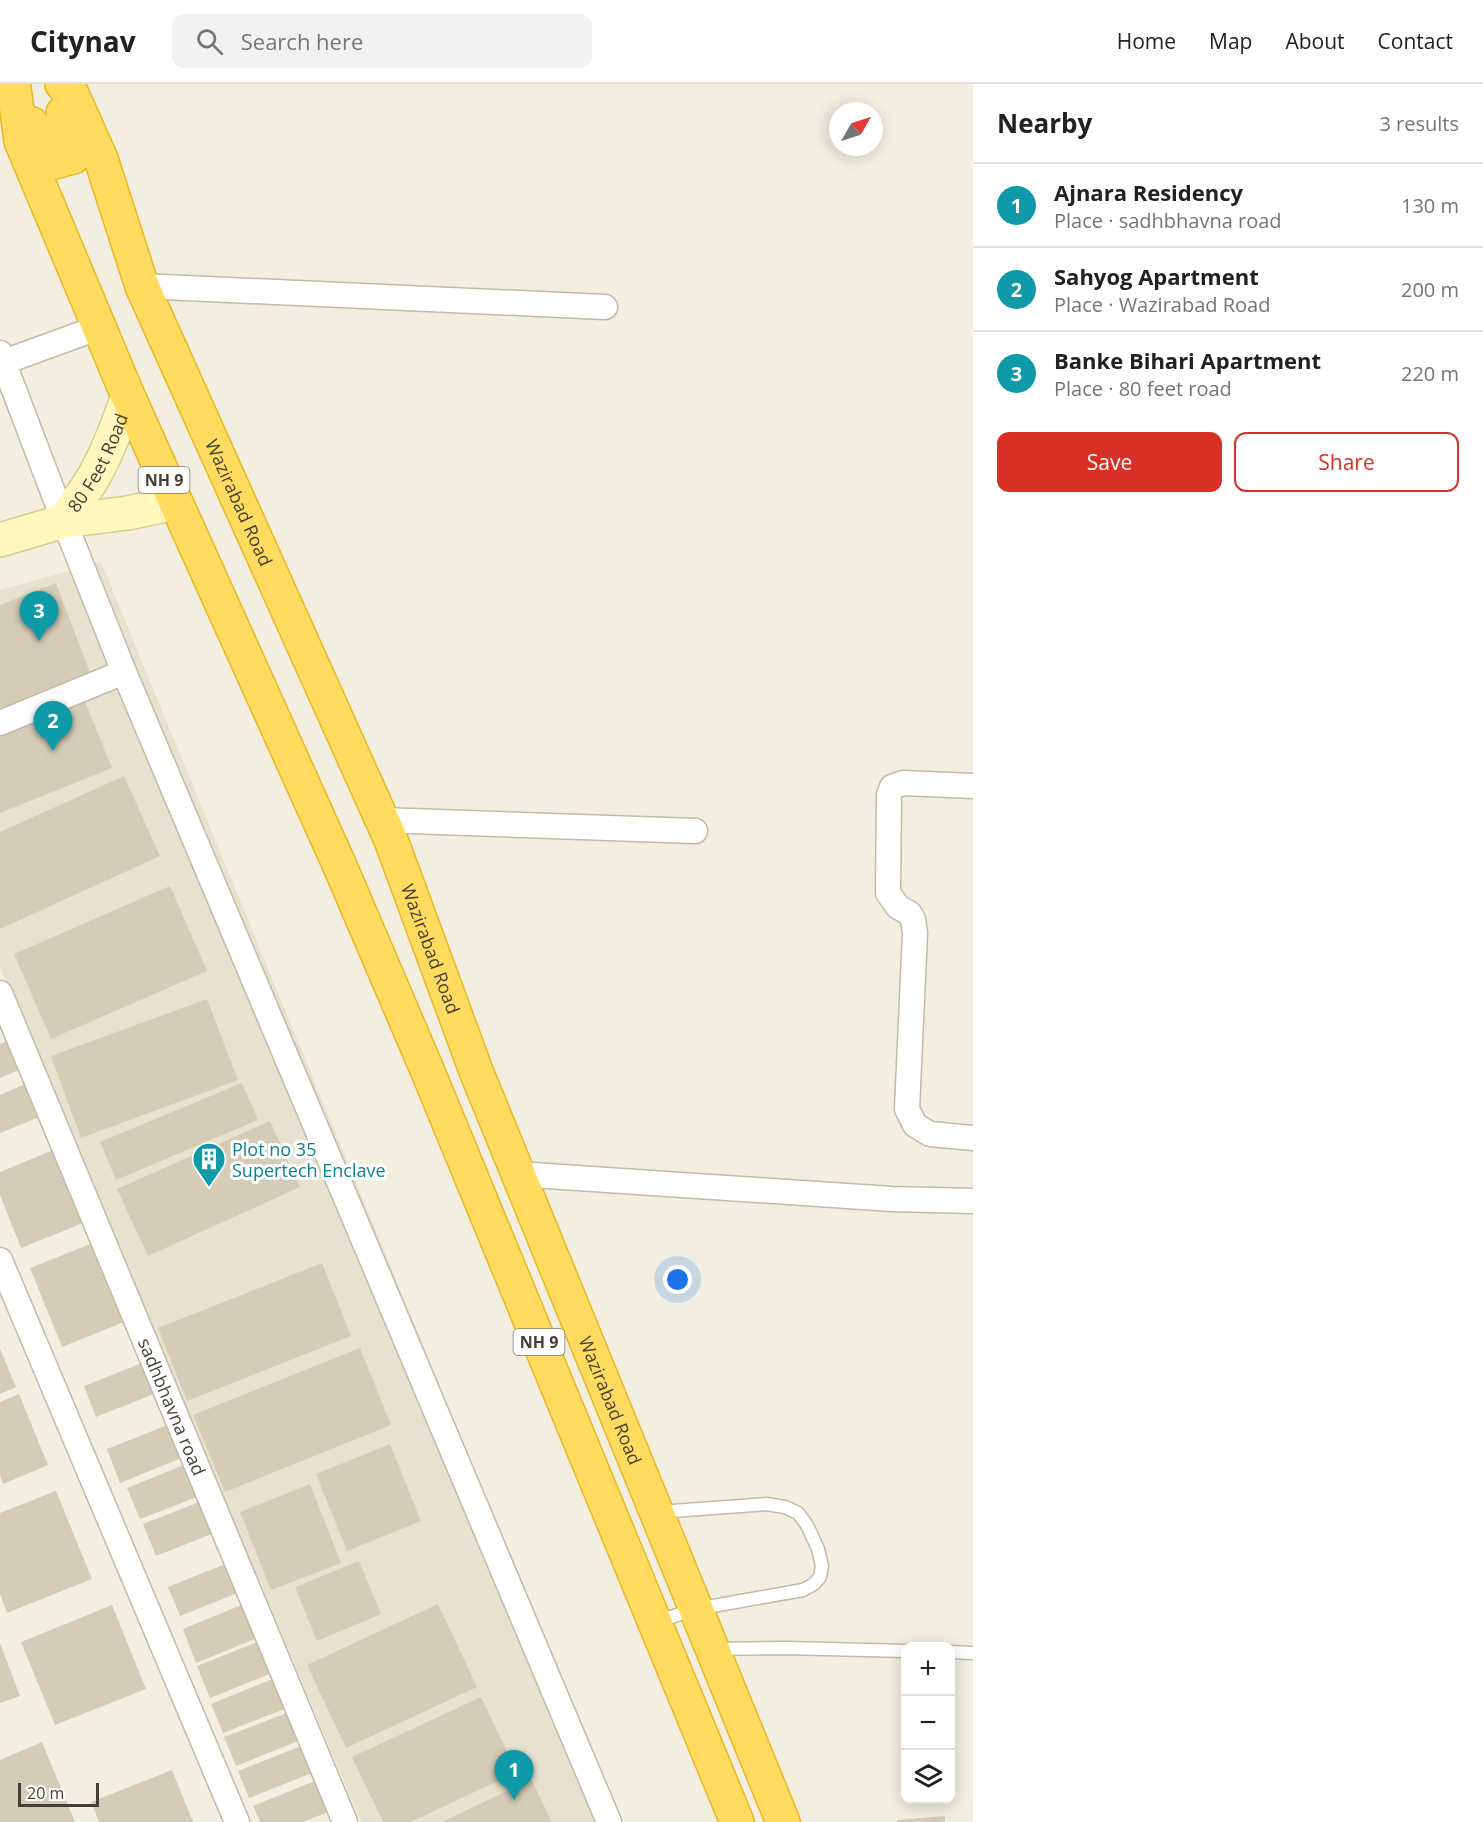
<!DOCTYPE html>
<meta charset="utf-8">
<style>
:root{--surface:#fff;--page:#f2f2f2;--text:#202124;--muted:#757577;--line:#e0e0e0;--accent:#d93025}
body{margin:0;font-family:"Open Sans",sans-serif;background:var(--page);color:var(--text)}
.controls{position:absolute;right:18px;bottom:18px;display:grid;overflow:hidden;border-radius:12px;box-shadow:0 3px 15px #0003}
.controls button{width:54px;height:54px;display:grid;place-items:center;padding:0;border:0;border-bottom:2px solid var(--line);background:var(--surface);color:var(--text);font:30px sans-serif}
.compass{position:absolute;left:829px;top:18px;width:54px;height:54px;border-radius:50%;background:var(--surface);box-shadow:0 3px 15px #0003;rotate:51deg}
.scale{position:absolute;left:18px;bottom:15px;width:81px;box-sizing:border-box;padding-left:6px;border:3px solid #443f32;border-top:0;font-size:16px;line-height:21px;white-space:nowrap;color:#443f32;-webkit-text-stroke:4px #fff;paint-order:stroke}
.you{position:absolute;left:678px;top:1196px;width:21px;height:21px;margin:-15px;border:4px solid #fff;border-radius:50%;background:#1a73e8;box-shadow:0 0 0 9px #1a73e833}
.badge{display:grid;place-items:center;width:39px;height:39px;border-radius:50%;background:var(--accent);color:#fff;font-size:20px;font-weight:700}
.pin{position:absolute;translate:-50% -50px;filter:drop-shadow(0 2px 3px #0008)}
.pin::after{content:'';position:absolute;top:32px;width:21px;height:18px;background:inherit;clip-path:polygon(0 0,100% 0,50% 100%)}
.list{margin:0;padding:0;list-style:none}
h2{display:flex;justify-content:space-between;align-items:center;height:78px;margin:0;padding:0 24px;font-size:26px}
h2 small{font-size:20px;font-weight:400;color:var(--muted)}
.list li{display:grid;grid-template-columns:39px 1fr auto;gap:18px;align-items:center;box-sizing:border-box;height:84px;padding:0 24px;border-top:2px solid var(--line)}
.list b{display:block;font-size:22px;white-space:nowrap}
.list p{margin:0;font-size:20px;white-space:nowrap;color:var(--muted)}
.list em{font-size:20px;font-style:normal;color:var(--muted)}
.actions{display:flex;gap:12px;padding:18px 24px}
.actions a{flex:1;padding:14px 0;border:2px solid var(--accent);border-radius:12px;text-align:center;font-size:21px;color:var(--accent)}
.actions .main{background:var(--accent);color:#fff}
.icon{flex:none;width:33px;height:33px;fill:none;stroke:currentColor;stroke-width:2;stroke-linecap:round;stroke-linejoin:round}
.map{position:relative;flex:none;width:973px;height:1738px;overflow:hidden}
header{display:flex;align-items:center;gap:36px;box-sizing:border-box;height:84px;padding:0 30px;background:var(--surface);border-bottom:2px solid var(--line)}
header strong{font-size:28px}
nav{display:flex;gap:33px;margin-inline-start:auto;font-size:21px}
.search{width:420px;height:54px;background:var(--page);display:flex;align-items:center;gap:15px;box-sizing:border-box;padding:0 21px;border-radius:12px;color:var(--muted);font-size:22px}
main{display:flex}
aside{flex:1;background:var(--surface)}
.map>svg:first-child{display:block}
</style>
<header>
<strong>Citynav</strong>
<div class="search"><svg class="icon" aria-label="search" viewBox="0 0 24 24"><circle cx="10" cy="10" r="6"/><path d="M15 15l6 6"/></svg>Search here</div>
<nav><a>Home</a><a>Map</a><a>About</a><a>Contact</a></nav>
</header>
<main>
<div class="map">
<svg width="973" height="1738" viewBox="0 0 973 1738">
<rect width="100%" height="100%" fill="#f2efe1"/>
<path fill="#e7e2cf" d="M101,478L619,1738H361L0,883V506Z"/>
<path fill="#d4ccb6" d="M56,499L92,594L0,629V521Z
M84,615L112,684L0,729V650Z
M124,692L160,772L0,845V748Z
M170,802L207,887L51,955L14,870Z
M207,915L238,996L81,1054L51,972Z
M12,955L24,984L0,994V960Z
M28,999L42,1032L0,1049V1011Z
M242,999L258,1036L116,1096L100,1058Z
M270,1037L300,1103L148,1172L117,1105Z
M58,1064L88,1137L21,1164L0,1111V1088Z
M93,1159L124,1238L62,1263L30,1184Z
M322,1179L351,1252L187,1317L158,1244Z
M360,1264L391,1341L225,1408L193,1331Z
M0,1265L16,1303L0,1310Z
M142,1279L154,1310L96,1333L84,1302Z
M19,1310L48,1381L3,1400L0,1391V1318Z
M170,1340L184,1373L120,1399L107,1365Z
M390,1360L421,1437L347,1467L316,1390Z
M184,1381L197,1413L140,1435L127,1404Z
M310,1400L341,1479L271,1506L240,1428Z
M56,1407L92,1495L7,1529L0,1510V1429Z
M199,1418L212,1450L156,1472L143,1440Z
M359,1477L381,1530L317,1557L295,1503Z
M228,1479L240,1508L180,1532L168,1503Z
M244,1520L257,1554L196,1579L183,1545Z
M438,1520L477,1603L346,1664L307,1581Z
M112,1521L146,1605L55,1641L21,1558Z
M260,1557L272,1589L210,1614L197,1582Z
M0,1559L20,1612L0,1619Z
M275,1594L287,1624L223,1649L211,1620Z
M481,1613L517,1688L411,1738H383L352,1673Z
M287,1629L298,1657L236,1682L224,1653Z
M42,1658L75,1738H0V1676Z
M301,1662L312,1689L249,1714L238,1687Z
M172,1686L193,1738H99L91,1718Z
M531,1695L552,1738H442Z
M315,1697L328,1728L303,1738H260L253,1722Z
M945,1732V1738H897V1736Z"/>
<g fill="none" stroke-linecap="round" stroke-linejoin="round">
<g stroke="#c1bba6" stroke-width="15">
<path id="lane" d="M655,1538L696,1525L803,1506L814,1500L820,1493L822,1482L818,1465L807,1441L798,1429L785,1423L766,1420L659,1428
M714,1565L786,1564L906,1567
M950,1568L973,1569"/>
</g>
<g stroke="#c1bba6" stroke-width="27">
<g id="street">
<path d="M142,202L605,223"/>
<path d="M0,269L64,437L124,588L609,1738"/>
<path d="M4,278L100,243"/>
<path d="M0,639L124,588"/>
<path d="M973,702L903,699L892,703L889,711L888,809L898,823L909,829L913,835L915,849L907,1025L915,1041L930,1050L973,1054"/>
<path d="M382,736L695,747"/>
<path id="s1" d="M0,909L345,1738"/>
<path d="M518,1090L892,1115L973,1117"/>
<path d="M0,1176L237,1738"/>
</g>
</g>
<g stroke="#d6cc8c" stroke-width="36">
<g id="secondary">
<path id="s2" d="M64,437C73,423 84,409 93,394C108,368 118,341 128,312"/>
<path d="M0,456L64,437L128,429L175,419"/>
</g>
</g>
<g stroke="#e9b724" stroke-width="36">
<g id="highway">
<path id="s3" d="M62,0L72,10L101,75L142,202L391,756L476,987L783,1738"/>
<path d="M14,4L21,57L128,312L339,780L428,988L737,1738"/>
<path d="M32,40L45,69L55,78L73,73L77,63L63,29"/>
</g>
</g>
<use href="#lane" stroke="#fff" stroke-width="12"/>
<use href="#street" stroke="#fff" stroke-width="24"/>
<use href="#secondary" stroke="#fff7be" stroke-width="33"/>
<use href="#highway" stroke="#ffdc5f" stroke-width="33"/>
</g>
<defs>
<g id="building-pin" transform="scale(1.725)"><path d="M0 17L-7.5 6A9.5 9.5 0 1 1 7.5 6Z" fill="#0f9aa8" stroke="#fff"/><path d="M-4-6H4V6H1V3H-1V6H-4ZM-2.5-4.3h1.7v1.8h-1.7ZM.8-4.3h1.7v1.8H.8ZM-2.5-1h1.7V.8h-1.7ZM.8-1h1.7V.8H.8Z" fill="#fff"/></g>
</defs>
<g fill-rule="evenodd">
<use href="#building-pin" x="209" y="1075"/>
</g>
<g text-anchor="middle" dominant-baseline="central" stroke-width="6" stroke-linejoin="round" paint-order="stroke">
<g fill="#fff" stroke="#7c7970" stroke-width="1.5">
<rect x="138.5" y="383" width="51" height="26" rx="4.5"/>
<rect x="513.5" y="1245" width="51" height="26" rx="4.5"/>
</g>
<g font-size="16" font-weight="bold" fill="#443f32">
<text x="164" y="396">NH 9</text>
<text x="539" y="1258">NH 9</text>
</g>
<g font-size="18" fill="#443f32" stroke="#fff">
<text stroke="none"><textPath href="#s2" startOffset="68">80 Feet Road</textPath></text>
<text stroke="none"><textPath href="#s3" startOffset="456">Wazirabad Road</textPath></text>
<text stroke="none"><textPath href="#s3" startOffset="942">Wazirabad Road</textPath></text>
<text stroke="none"><textPath href="#s3" startOffset="1428">Wazirabad Road</textPath></text>
<text stroke="none"><textPath href="#s1" startOffset="448">sadhbhavna road</textPath></text>
</g>
<g font-size="18" fill="#0d838f" stroke="#fff" text-anchor="start">
<text x="232" y="1065">Plot no 35<tspan x="232" dy="21">Supertech Enclave</tspan></text>
</g>
</g>
</svg>
<div class="controls">
<button>+</button>
<button>−</button>
<button><svg class="icon" aria-label="layers" viewBox="0 0 24 24"><path d="M12 4l9 5-9 5-9-5zM3 14l9 5 9-5"/></svg></button>
</div>
<svg class="compass" viewBox="-18 -18 36 36"><path d="M0-13l5 13h-10z" fill="#e53935"/><path d="M0 13l5-13h-10z" fill="#757577"/></svg>
<div class="scale">20 m</div>
<div class="you"></div>
<div class="pin badge" style="left:514px;top:1716px;background:#0f9aa8">1</div>
<div class="pin badge" style="left:53px;top:667px;background:#0f9aa8">2</div>
<div class="pin badge" style="left:39px;top:557px;background:#0f9aa8">3</div>
</div>
<aside>
<h2>Nearby<small>3 results</small></h2>
<ul class="list">
<li><span class="badge" style="background:#0f9aa8">1</span><div><b>Ajnara Residency</b><p>Place · sadhbhavna road</p></div><em>130 m</em></li>
<li><span class="badge" style="background:#0f9aa8">2</span><div><b>Sahyog Apartment</b><p>Place · Wazirabad Road</p></div><em>200 m</em></li>
<li><span class="badge" style="background:#0f9aa8">3</span><div><b>Banke Bihari Apartment</b><p>Place · 80 feet road</p></div><em>220 m</em></li>
</ul>
<div class="actions"><a class="main">Save</a><a>Share</a></div>
</aside>
</main>
